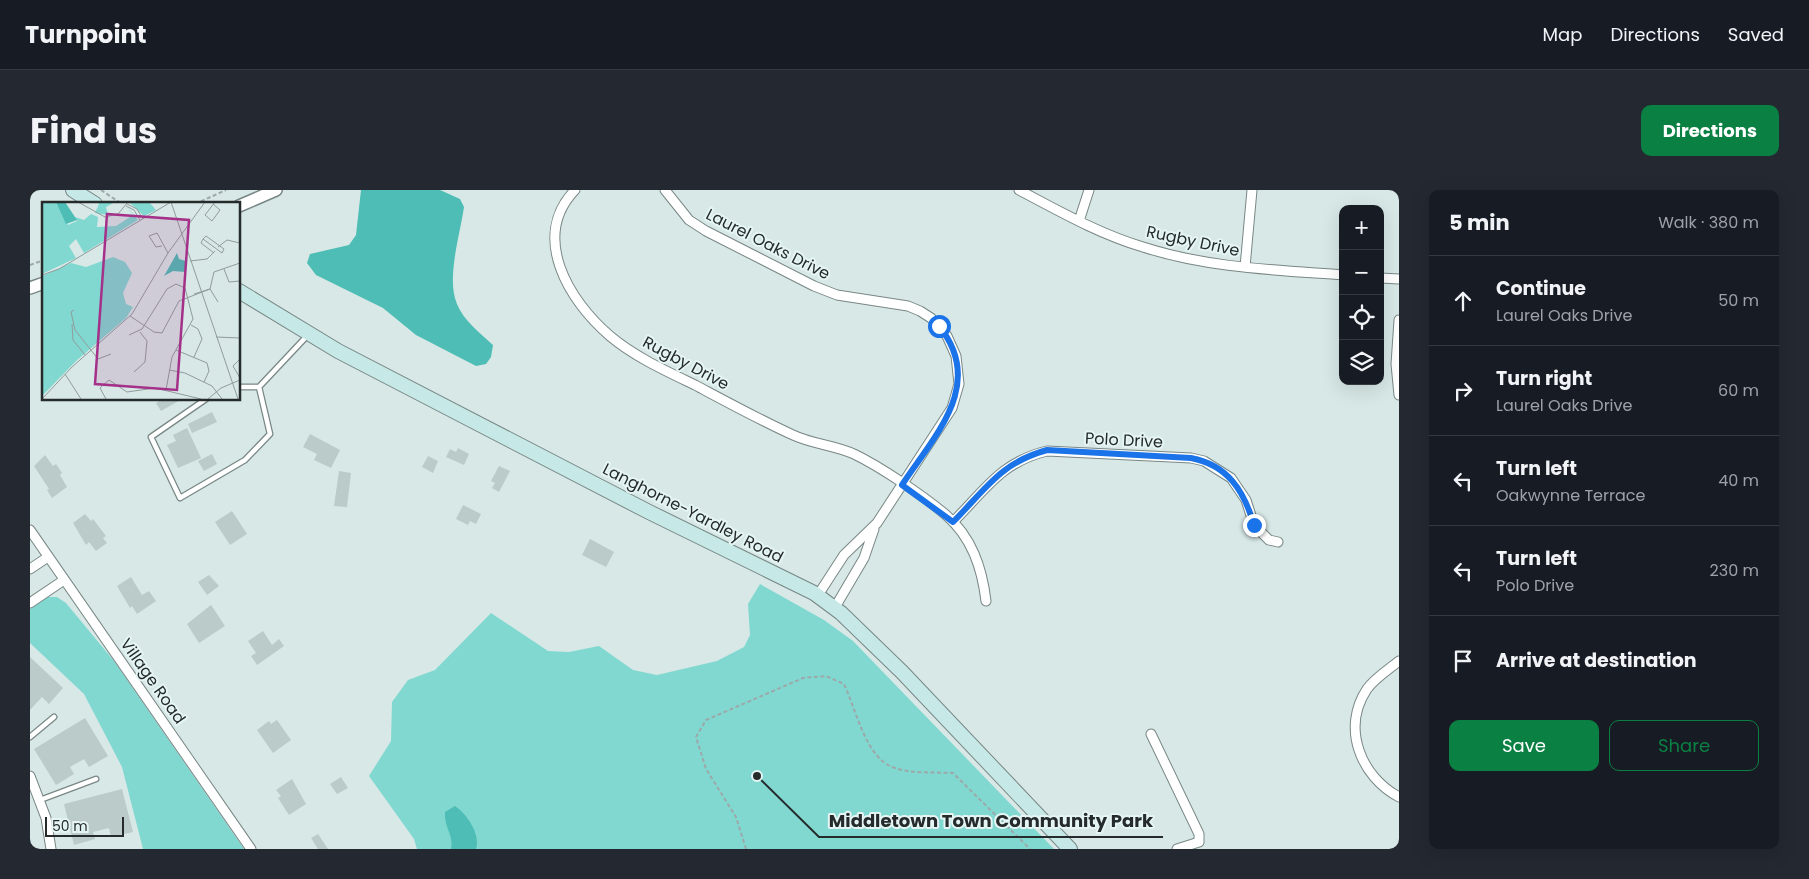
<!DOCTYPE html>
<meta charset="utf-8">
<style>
:root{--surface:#171b24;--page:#242831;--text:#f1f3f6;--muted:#9ea1a6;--line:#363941;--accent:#0b8043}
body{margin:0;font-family:Poppins,sans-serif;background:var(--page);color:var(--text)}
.controls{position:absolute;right:15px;top:15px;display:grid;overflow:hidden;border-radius:10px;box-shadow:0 5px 20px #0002}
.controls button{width:45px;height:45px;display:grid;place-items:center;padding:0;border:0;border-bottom:1px solid var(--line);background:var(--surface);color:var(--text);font:25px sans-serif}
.scale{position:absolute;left:15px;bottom:12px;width:79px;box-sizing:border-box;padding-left:5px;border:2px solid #252b2b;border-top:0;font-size:14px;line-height:18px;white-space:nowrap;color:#252b2b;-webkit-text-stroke:4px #e5f5f4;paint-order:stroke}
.stop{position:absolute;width:15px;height:15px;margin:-11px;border:4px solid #1a73e8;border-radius:50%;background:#fff}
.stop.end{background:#1a73e8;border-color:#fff;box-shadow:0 1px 5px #0008}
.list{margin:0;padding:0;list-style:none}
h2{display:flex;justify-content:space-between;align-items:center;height:65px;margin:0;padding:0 20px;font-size:21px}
h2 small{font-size:16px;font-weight:400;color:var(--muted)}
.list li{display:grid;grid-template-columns:32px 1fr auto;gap:15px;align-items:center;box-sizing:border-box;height:90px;padding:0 20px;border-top:1px solid var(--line)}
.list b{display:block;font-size:19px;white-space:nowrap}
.list p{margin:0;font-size:16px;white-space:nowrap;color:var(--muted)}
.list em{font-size:16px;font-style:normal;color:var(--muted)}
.actions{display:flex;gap:10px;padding:15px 20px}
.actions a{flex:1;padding:11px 0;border:1px solid var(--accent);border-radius:10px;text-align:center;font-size:18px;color:var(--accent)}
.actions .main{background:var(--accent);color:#fff}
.icon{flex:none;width:28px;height:28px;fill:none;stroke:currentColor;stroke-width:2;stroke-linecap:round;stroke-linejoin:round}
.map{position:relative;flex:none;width:1369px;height:659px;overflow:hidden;border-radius:10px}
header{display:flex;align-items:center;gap:30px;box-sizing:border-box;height:70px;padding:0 25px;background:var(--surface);border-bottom:1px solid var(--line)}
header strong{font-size:24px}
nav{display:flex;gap:28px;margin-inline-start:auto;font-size:18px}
.intro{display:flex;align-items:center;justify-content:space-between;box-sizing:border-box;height:120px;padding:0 30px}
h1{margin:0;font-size:35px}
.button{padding:12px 22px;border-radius:10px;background:var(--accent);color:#fff;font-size:18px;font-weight:700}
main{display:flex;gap:30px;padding:0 30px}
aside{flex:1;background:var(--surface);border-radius:10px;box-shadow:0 5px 20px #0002}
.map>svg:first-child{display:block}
</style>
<header>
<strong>Turnpoint</strong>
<nav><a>Map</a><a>Directions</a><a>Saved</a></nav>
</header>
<div class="intro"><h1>Find us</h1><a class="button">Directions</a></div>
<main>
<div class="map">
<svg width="1369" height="659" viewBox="0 0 1369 659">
<rect width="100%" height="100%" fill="#d7e8e6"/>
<path fill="#81d8d1" d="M730,394L794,430L823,451L1024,659H387L384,649L339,586L361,551L362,512L378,490L405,480L461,423L518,461L539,462L569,456L603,480L627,485L687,471L714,457L720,445L718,414Z
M18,407H27L36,413L84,471L214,659H113L92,577L54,504L0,453V419Z"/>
<path fill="#4ebdb5" d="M331,0H410L430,9L434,17C430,45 416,89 427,114C433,130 450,143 463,155L461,167L456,174L446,176L386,145L353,118L286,85L277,73L280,64L319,55L326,45Z
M425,616C437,624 451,645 446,659H421C424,645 414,638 415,622Z"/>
<path fill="#bacbc9" d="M133,209H152L131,221L126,213Z
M182,222L187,232L162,243L158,234Z
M157,238L171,268L148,278L137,255L146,251L143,245Z
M280,244L310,260L301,278L284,270L287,264L273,257Z
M428,258L439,264L434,275L416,267L420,259L426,262Z
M182,264L187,274L174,281L168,271Z
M15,265L23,276L26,274L32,283L30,285L37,297L22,308L17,300L19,299L4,276Z
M398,266L408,271L403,283L392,277Z
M469,276L480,281L469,302L462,298L465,293L461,291Z
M309,281L321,283L317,317L304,316Z
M433,315L451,324L446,334L440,331L438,335L426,329Z
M202,321L217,344L200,355L185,332Z
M55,324L61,331L63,329L76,346L73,348L77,353L66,361L59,352L56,355L43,333Z
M560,349L584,362L576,377L552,365Z
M179,385L189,396L177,405L168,392Z
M101,387L112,405L119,401L126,411L107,424L102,416L100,418L87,396Z
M181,415L195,436L169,453L157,434Z
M233,441L242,455L249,449L254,456L227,475L221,466L226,463L218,451Z
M0,467L33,498L19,514L12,507L0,520Z
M55,528L78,566L59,577L54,569L40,577L44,584L26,595L4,559Z
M247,530L261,550L243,563L227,540L239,531L241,534Z
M311,587L318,598L307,604L300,594Z
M262,589L276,614L259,625L248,608L251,606L246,600Z
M92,599L103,642L81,647L79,638L63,642L65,649L44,655L34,614Z
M288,644L298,659H288L281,648Z"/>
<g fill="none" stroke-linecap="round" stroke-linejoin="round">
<g stroke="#788785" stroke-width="7">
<path id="service" d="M209,197H229L277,146
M176,209L121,247L150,308L215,270L240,244L229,197
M0,547L24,527
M10,610L66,589"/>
</g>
<g stroke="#788785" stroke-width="11">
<path id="minor" d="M545,0C500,47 539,111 580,146C605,167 636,181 665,195C697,212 730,230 763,245C782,254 804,255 824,264C851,277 892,305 915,324C942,347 952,378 956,411
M635,0L659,30L676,41L784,96L807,105L878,116L890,121L901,128L917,146L926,166L929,194L922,218L847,333L814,365L788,405
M989,0C1029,21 1069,44 1113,57C1178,78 1246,80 1313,85
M1049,31L1059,0
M1215,77L1222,0
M1350,88L1369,89
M1369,130L1366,174L1369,205
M923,332C955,300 971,272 1017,261L1161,268L1174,271L1201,288L1216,310L1224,335L1239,350L1248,352
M0,340L221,659
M0,379L18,367
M0,413L34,390
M804,419L834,368L844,339
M1369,471C1358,480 1345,488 1337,499C1311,538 1331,587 1369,607
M1121,544L1169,644V652L1147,659
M0,586L16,628L21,659"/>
</g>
<g stroke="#788785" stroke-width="14">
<path id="tertiary" d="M209,16L246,0
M0,98L14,93"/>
</g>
<g stroke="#788785" stroke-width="16">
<path id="secondary" d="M43,0L65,14
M209,101L308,161L619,322L784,403L811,423L872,482L1040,659"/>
</g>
<path stroke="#9ca9a8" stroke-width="2" stroke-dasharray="4 2.5" stroke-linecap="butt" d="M71,0L92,14
M165,14L196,0
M0,75L14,70
M716,659L706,627L676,579L666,547L676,530L773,488L796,486L814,494C826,519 836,570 865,578C883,584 905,582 923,583L1000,659"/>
<use href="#service" stroke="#fff" stroke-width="4.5"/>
<use href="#minor" stroke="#fff" stroke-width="9"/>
<use href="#tertiary" stroke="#fff" stroke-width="11"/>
<use href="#secondary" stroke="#c6e9e7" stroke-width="14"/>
</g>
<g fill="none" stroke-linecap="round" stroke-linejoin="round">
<path stroke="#1a73e8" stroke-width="6" d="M909,136C956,194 905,245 872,295L923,332C956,299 970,273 1017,260L1161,268C1198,275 1214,301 1224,335"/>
</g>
<g text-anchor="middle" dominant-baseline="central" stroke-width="4" stroke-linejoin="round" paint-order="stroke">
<g font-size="16" fill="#252b2b" stroke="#e5f5f4">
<text transform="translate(1163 51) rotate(12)">Rugby Drive</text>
<text transform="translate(738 54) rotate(27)">Laurel Oaks Drive</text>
<text transform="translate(656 173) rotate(28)">Rugby Drive</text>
<text transform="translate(1094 250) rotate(3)">Polo Drive</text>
<text transform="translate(663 323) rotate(27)">Langhorne-Yardley Road</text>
<text transform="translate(123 491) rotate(55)">Village Road</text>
</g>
</g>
<g transform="translate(12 12)">
<rect width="198" height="198" fill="#d7e8e6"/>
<path d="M0,0H14L26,23L35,19L33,15L42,18L49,12L56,15L55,25L74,24L91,13L85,5L96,18L42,51L34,37L27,44L34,56L0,72ZM54,0H73L64,5L66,13L53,11L57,2ZM87,0H107L114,8L102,14ZM71,55L83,60L90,71L81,91L84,102L91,105L84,116L34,159L0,194V74L29,61L44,65Z" fill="#81d8d1"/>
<path d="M14,0H23L35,18L24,22ZM135,51L137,57L144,59L143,70L131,69L122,74Z" fill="#4ebdb5"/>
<path fill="none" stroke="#909c9b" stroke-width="1" d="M36,0L63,15L76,12L86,0M129,0L196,197M85,2L95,7L101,17M171,2L178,8L170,19L163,13L173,0M84,4L92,8L98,18M161,37L180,51L182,47L164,34L161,37L159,41L172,51M120,44L114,45L107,34L115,31L126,51M176,45L185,38L198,41M148,59L165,57L173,49M182,67L187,80L198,79M0,73L17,67L129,0M168,87L176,100M152,92L168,87L172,70L198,61M32,108L29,110L33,128L56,157L69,152M88,114L112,130L120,131L137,99L168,87M30,122L31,138L43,153M149,123L156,127L160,137L152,155M87,133L100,127L125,87L134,82L143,86L151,117L130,155L124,188M174,135L198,136M134,148L165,161L167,169L162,180M198,157L191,164L198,176M127,168L143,171L170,184L180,197M92,170L103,160L105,139L98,130M23,172L39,197M0,197L30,165L90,112L126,51L163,0M64,197L58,186L67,178L85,190L113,186L159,197M166,197L179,186L198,178"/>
<path fill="#a43089" fill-opacity="0.15" stroke="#a43089" stroke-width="2.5" d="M65,12L147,18L135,188L53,182Z"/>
<rect width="198" height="198" fill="none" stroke="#252b2b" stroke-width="2.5"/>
</g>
<path fill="none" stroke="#252b2b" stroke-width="2" d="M727 586L789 647H1133"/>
<circle fill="#252b2b" stroke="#e5f5f4" stroke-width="2" cx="727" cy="586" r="5"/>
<g font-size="18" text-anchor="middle" font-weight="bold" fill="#252b2b" stroke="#e5f5f4" stroke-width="4" stroke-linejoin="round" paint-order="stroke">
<text x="961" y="637">Middletown Town Community Park</text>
</g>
</svg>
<div class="controls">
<button>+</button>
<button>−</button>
<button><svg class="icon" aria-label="locate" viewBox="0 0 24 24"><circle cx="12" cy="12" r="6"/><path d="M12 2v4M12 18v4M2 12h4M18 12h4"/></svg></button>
<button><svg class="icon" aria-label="layers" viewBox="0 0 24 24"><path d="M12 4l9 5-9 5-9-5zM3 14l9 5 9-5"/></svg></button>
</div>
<div class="scale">50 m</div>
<div class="stop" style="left:909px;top:136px"></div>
<div class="stop end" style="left:1224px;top:335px"></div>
</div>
<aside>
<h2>5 min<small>Walk · 380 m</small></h2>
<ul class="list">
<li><svg class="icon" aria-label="ahead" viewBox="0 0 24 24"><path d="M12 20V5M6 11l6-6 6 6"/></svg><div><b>Continue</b><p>Laurel Oaks Drive</p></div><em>50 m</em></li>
<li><svg class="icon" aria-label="right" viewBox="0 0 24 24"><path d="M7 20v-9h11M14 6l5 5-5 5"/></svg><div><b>Turn right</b><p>Laurel Oaks Drive</p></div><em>60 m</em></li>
<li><svg class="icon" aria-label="left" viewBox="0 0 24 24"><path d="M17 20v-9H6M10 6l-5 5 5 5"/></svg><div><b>Turn left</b><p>Oakwynne Terrace</p></div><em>40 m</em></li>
<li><svg class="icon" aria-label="left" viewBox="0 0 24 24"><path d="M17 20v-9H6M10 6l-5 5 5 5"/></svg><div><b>Turn left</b><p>Polo Drive</p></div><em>230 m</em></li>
<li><svg class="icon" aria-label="arrive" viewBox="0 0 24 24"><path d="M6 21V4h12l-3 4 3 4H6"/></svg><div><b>Arrive at destination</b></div></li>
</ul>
<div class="actions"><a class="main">Save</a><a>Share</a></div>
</aside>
</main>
